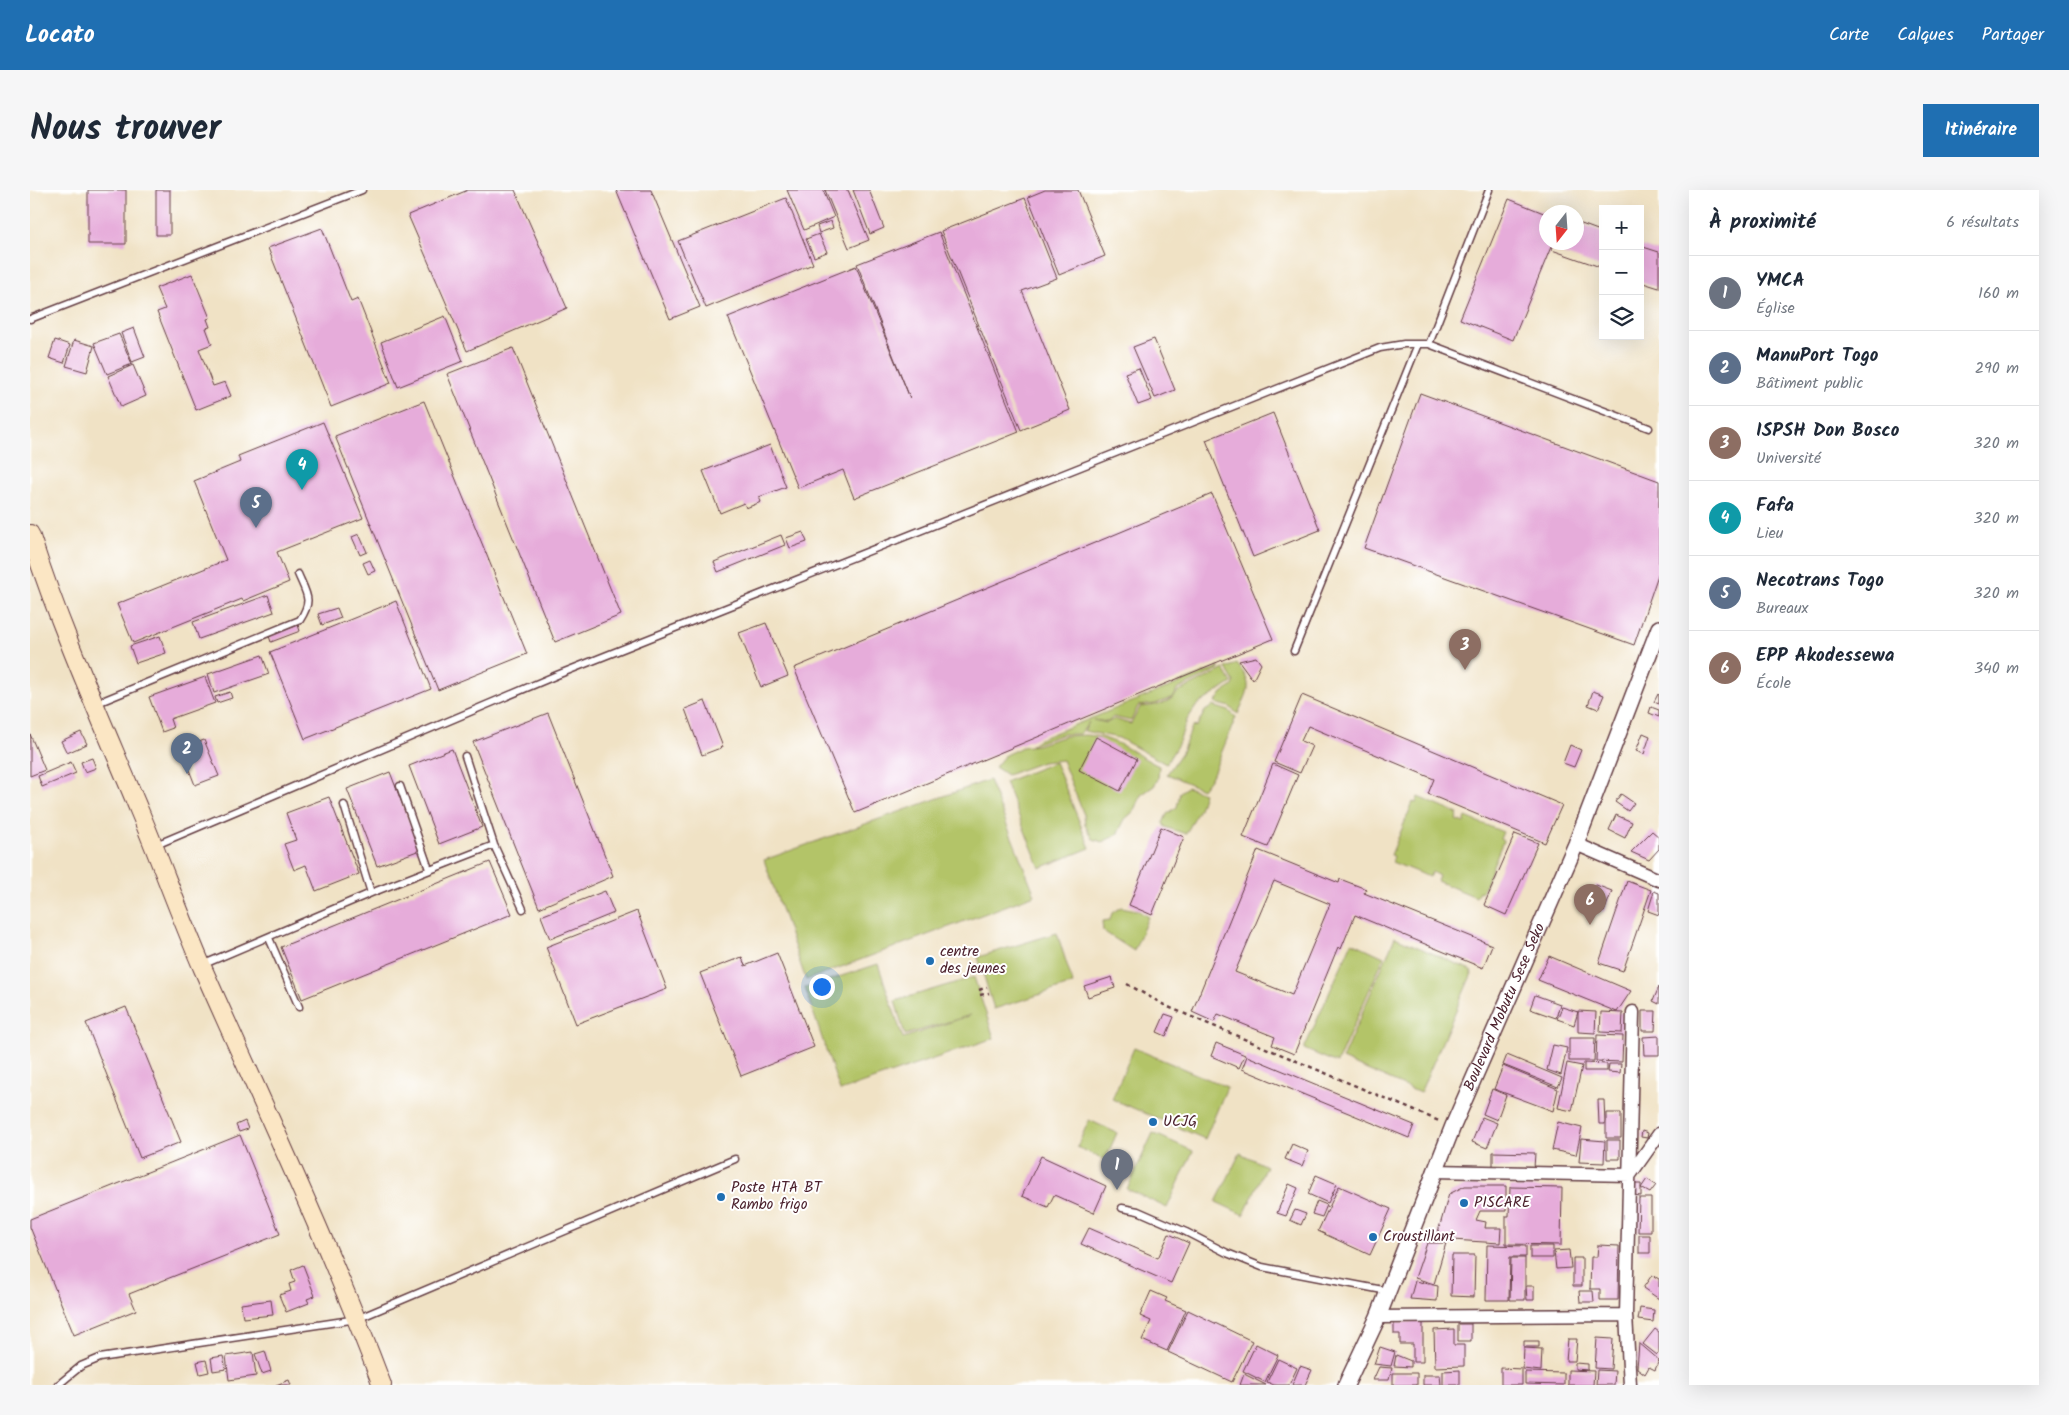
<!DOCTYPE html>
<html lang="fr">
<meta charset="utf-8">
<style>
:root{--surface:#fff;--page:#f6f6f7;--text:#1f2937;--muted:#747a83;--line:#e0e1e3;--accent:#1f6fb2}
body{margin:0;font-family:Kalam,sans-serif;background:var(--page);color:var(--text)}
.controls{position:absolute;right:15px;top:15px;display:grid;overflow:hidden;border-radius:0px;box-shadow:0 5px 20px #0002}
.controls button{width:45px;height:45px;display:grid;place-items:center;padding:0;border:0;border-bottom:1px solid var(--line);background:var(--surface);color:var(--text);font:25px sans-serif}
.compass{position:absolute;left:1509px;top:15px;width:45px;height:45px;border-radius:50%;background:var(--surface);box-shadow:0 5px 20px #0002;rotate:197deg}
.you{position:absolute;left:791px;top:796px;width:18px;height:18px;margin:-12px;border:4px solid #fff;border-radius:50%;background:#1a73e8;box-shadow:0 0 0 8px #1a73e833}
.badge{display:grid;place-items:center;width:32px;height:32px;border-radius:50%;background:var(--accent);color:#fff;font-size:16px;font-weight:700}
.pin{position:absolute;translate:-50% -41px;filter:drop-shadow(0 1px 2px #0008)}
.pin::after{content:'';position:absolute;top:26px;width:18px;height:15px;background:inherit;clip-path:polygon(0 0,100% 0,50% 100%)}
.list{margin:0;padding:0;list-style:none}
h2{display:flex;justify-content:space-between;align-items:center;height:65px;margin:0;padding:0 20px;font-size:21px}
h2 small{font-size:16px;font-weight:400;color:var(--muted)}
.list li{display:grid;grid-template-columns:32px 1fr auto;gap:15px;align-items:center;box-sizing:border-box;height:75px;padding:0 20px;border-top:1px solid var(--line)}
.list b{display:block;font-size:19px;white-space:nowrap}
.list p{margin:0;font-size:16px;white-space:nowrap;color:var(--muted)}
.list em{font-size:16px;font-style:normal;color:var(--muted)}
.icon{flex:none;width:28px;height:28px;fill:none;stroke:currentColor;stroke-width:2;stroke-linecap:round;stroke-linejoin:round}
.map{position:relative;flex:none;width:1629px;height:1195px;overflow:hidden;border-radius:0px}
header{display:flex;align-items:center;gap:30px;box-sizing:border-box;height:70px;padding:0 25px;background:var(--accent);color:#fff}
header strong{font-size:24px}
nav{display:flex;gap:28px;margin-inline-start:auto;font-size:18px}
.intro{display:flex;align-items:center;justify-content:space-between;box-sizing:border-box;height:120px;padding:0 30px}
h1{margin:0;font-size:35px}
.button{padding:12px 22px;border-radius:0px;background:var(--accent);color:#fff;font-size:18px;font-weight:700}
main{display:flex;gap:30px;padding:0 30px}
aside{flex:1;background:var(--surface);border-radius:0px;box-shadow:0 5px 20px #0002}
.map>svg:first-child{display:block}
</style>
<header>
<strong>Locato</strong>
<nav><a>Carte</a><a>Calques</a><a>Partager</a></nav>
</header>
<div class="intro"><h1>Nous trouver</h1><a class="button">Itinéraire</a></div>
<main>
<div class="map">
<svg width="1629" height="1195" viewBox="0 0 1629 1195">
<rect width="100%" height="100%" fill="#fff"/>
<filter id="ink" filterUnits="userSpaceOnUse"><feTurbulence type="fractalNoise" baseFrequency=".02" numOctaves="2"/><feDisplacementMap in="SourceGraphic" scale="10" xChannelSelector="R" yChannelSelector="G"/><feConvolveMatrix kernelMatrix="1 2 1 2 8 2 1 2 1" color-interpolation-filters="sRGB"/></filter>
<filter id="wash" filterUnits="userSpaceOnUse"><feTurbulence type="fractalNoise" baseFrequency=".0096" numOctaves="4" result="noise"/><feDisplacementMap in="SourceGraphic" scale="20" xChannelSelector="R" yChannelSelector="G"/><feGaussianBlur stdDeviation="1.12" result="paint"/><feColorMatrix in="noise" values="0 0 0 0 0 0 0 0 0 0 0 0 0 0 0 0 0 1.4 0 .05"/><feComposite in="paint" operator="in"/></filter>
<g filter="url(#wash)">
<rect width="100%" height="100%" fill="#f0e2c5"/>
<path fill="#b3c467" stroke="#7e7249" d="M1207,474C1225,496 1218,500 1208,524L1200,517L1185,513L1192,503L1203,496L1204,492L1196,478Z
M1189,477V479L1147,500L1144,507L1125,514L1108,516L1101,531L1083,527L1078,532L1063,530L1077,533L1084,529L1101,534L1110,517C1124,516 1140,514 1148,502L1194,479L1202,493L1167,515L1157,530L1148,554L1136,574L1089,548L1054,541L1059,532L1050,544H1033L1001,555L1007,550Z
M1183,516L1199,521L1206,527L1182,586L1172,599L1137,584L1152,562L1162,537L1167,536L1175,521Z
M1055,545C1087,547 1102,563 1129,576L1128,589L1124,596L1111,605L1103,622L1095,629L1087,645L1072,652L1063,649L1055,635L1054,625L1032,570L1013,572L977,585L965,577L975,565L992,557L1007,555L1035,546Z
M1025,572L1060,658L1010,678L975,592Z
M959,590L1005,705L776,790L734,670Z
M1157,597L1174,603L1169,619L1156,644L1135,637L1133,633L1137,624L1147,617L1150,602Z
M1388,607L1428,624L1426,630L1434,633L1436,627L1473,642L1470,649L1473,651L1452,702L1449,701L1446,707L1407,691L1409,686L1402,682L1399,687L1362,672L1364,666L1361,665L1383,612L1386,613Z
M1091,717L1107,720L1118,727L1104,761L1073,741L1072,731L1080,730L1082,723Z
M1027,743L1043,794L964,819L948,767Z
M1365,747L1443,781L1390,903L1312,869Z
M1322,752L1354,767L1307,873L1274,859Z
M848,774L873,848L941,825L875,845L865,811L944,787L964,848L810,901L775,798Z
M1104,858L1197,897L1175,949L1082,909Z
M1059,930L1087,943L1075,970L1047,957Z
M1123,943L1163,961L1137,1018L1097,999Z
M1210,963L1236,976L1214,1025L1186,1012Z"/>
<g id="blocks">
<path fill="#e6acda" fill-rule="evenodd" d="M58,0H96V54H58Z
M126,0H140V45H126Z
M438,0H485L537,118L437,161L378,25Z
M586,0H621L670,117L640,129Z
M757,0H793L804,27L774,40Z
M795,0H818L839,50L819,58Z
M823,0H839L854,38L840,44Z
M1015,0H1048L1075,66L1029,85L998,7Z
M756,8L783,74L676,118L648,51Z
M995,8L1027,88L992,101L1040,220L991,240L911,41Z
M1479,9L1516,24V52H1523L1483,150L1430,129Z
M801,31L803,38L789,43L787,36Z
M1546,32L1573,42V78L1522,60L1524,52H1546Z
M292,38L321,112L328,109L361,193L301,217L238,58Z
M909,42L989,242L824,308L813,280L768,298L698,127L826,76L880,208L827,74Z
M789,44L797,62L784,67L776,49Z
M1610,56L1629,62V98L1610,92Z
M162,84L180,128L177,129L180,137L176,138L182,154L169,159L183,196L195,192L201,206L166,220L127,122L135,119L126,98Z
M415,126L433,171L368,197L351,152Z
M104,138L115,167L102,172L91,143Z
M89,144L102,174L77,184L64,153Z
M1124,149L1145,200L1125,208L1103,157Z
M25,150L40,155L34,173L19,168Z
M44,150L64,156L57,182L36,176Z
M483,158L591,425L525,452L417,184Z
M103,175L116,206L91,217L78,186Z
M1109,178L1122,210L1108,215L1095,183Z
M1390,203L1629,291V382L1604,455L1334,358Z
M394,211L497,464L408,500L305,246Z
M1243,223L1290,340L1223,367L1176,250Z
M293,232L333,328L247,362L259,392L213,411L212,409L103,453L87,414L196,370L164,291L210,272L208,266Z
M740,255L756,297L729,307L731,312L716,318L714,313L690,323L673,281Z
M1182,304L1243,449L825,623L764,478Z
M773,342L777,352L760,358L756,348Z
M329,344L337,362L330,365L322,347Z
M751,345L755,355L688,382L684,372Z
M340,370L345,381L338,384L333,373Z
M238,405L244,422L169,449L163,432Z
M366,411L401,499L275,549L240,462Z
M307,418L311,428L292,435L288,424Z
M736,433L758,486L731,497L709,443Z
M268,435L270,441L241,452L239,446Z
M130,446L136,463L106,473L100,456Z
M232,465L239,484L184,503L178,484Z
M1226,467L1231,474L1223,490L1209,471Z
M175,487L185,513L140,529L143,538L132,542L119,507Z
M1563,501L1574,505L1568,519L1558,515Z
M200,502L202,508L187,513L185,507Z
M1628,504L1629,505V514L1624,512Z
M1272,505L1532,615L1515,653L1398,604L1404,589L1278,536L1271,551L1282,556L1270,583L1244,572Z
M675,511L693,557L672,565L655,519Z
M1621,517L1629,520V527L1619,523Z
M518,523L583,686L509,718L443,552Z
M51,542L57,554L37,563L31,551Z
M1613,543L1620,546L1614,564L1606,561Z
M0,544L15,580L0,586Z
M1066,547L1107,569L1090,601L1049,580Z
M174,550L189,586L165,595L151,559Z
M1540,555L1551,560L1544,577L1533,573Z
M422,559L452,637L409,654L379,576Z
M62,568L66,578L55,582L51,572Z
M41,572L46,583L12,597L8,586Z
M1243,574L1268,585L1238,657L1213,647Z
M360,582L390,660L347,676L317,599Z
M1591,604L1604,613L1598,621L1585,612Z
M299,607L329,684L286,701L276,675L264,680L254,654L266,650L256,623Z
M1586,625L1602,632L1595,648L1579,640Z
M1131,637L1154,647L1122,725L1099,715Z
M1622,641L1629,647V659L1619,670L1601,662Z
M1485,644L1508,653L1476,725L1454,715Z
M1228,660L1309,693L1310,689L1336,699L1334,703L1462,755L1453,778L1325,725L1311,759L1308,757L1264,864L1242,855L1245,847L1188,824L1184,832L1162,822ZM1244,691L1300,714L1262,805L1205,782Z
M460,672L482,724L272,809L251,757Z
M1597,691L1621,700L1593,781L1569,773Z
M1566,695L1582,701L1574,722L1558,716Z
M575,701L584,723L520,749L511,726Z
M1624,701L1629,703V725L1618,721Z
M607,721L637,799L546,834L516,757Z
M747,763L784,857L711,886L670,783L712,767L715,776Z
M1519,766L1601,801L1587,822L1508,790Z
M1082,787L1085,798L1058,807L1054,796Z
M1629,797V814L1623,811Z
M1505,805L1530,814L1526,828L1500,819Z
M96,817L151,952L110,968L56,833Z
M1532,817L1548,822L1544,835L1527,829Z
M1548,821L1566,822L1565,843L1548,842Z
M1612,821H1626L1625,841H1612Z
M1571,822L1593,823L1592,843L1570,842Z
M1135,824L1144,827L1136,846L1127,842Z
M1567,845L1593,846L1592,872L1566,871Z
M1629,846V865H1614L1613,847Z
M1539,848H1565L1564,871H1539Z
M1186,853L1215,865L1209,878L1181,866Z
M1523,855L1537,858L1531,885L1517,880Z
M1477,865L1532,888L1528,897L1473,875Z
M1217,866L1384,935L1379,948L1212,879Z
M1537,873L1552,876L1542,921L1528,918Z
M1554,873L1577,874V881H1554Z
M1579,874H1591L1590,883L1578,882Z
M1473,876L1528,899L1523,921L1464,899Z
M1462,899L1476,905L1467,930L1453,924Z
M1568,910H1574L1575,934H1569Z
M1576,923H1591V948H1576Z
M1452,927L1467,933L1457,958L1442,952Z
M215,931L218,939L209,942L206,935Z
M1528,932L1552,938L1546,965L1522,960Z
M1612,941L1618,943L1617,948L1611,947Z
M210,945L250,1044L99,1104L106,1120L44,1145L0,1037V1029Z
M1551,949L1575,951L1574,973L1549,972Z
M1577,950H1590V969H1577Z
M1262,954L1278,961L1272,976L1255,969Z
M1463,962L1505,963L1504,978H1463Z
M1011,966L1076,996L1064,1023L1024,1005L1018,1017L992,1006Z
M1286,985L1307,994L1298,1013L1278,1004Z
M1617,989L1626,995L1620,1003L1611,998Z
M1259,994L1268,998L1256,1026L1247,1023Z
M1603,994H1611V1006L1603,1005Z
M1309,996L1361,1019L1340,1065L1288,1041Z
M1435,996H1476V1021H1450L1446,1030L1456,1032L1455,1038H1471L1470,1053L1406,1049L1419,1004Z
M1480,997L1532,998L1531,1055L1476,1054V1026H1479Z
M1609,1008H1621V1042H1608Z
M1287,1011L1297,1015L1292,1027L1282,1024Z
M1265,1020L1276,1024L1271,1035L1260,1030Z
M1059,1038L1128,1068L1139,1044L1159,1053L1141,1093L1051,1054Z
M1609,1045H1620V1063H1609Z
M1397,1053H1416L1404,1094L1385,1088Z
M1457,1055L1496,1056V1067H1480L1479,1110H1456Z
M1568,1055L1589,1056L1588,1110H1570V1099H1560L1561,1067H1567Z
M1500,1056H1523V1068H1500Z
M1539,1060L1541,1078L1526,1079L1524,1061Z
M1422,1065H1445L1444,1107L1421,1106Z
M1481,1068H1495V1110H1480Z
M1543,1068H1552V1096H1543Z
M273,1075L285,1106L277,1109L279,1113L256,1122L249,1105L261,1101L259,1094L265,1092L261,1080Z
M1622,1085L1629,1089V1109L1613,1098Z
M1385,1091L1408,1096L1407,1111L1380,1109Z
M1496,1096H1504V1110H1497Z
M1121,1101L1137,1108L1135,1111L1156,1120L1137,1161L1112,1150L1121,1131L1110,1126Z
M1549,1101H1563L1564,1112H1550Z
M241,1110L243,1125L213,1128L211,1114Z
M1610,1118L1624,1120L1623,1132L1608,1130Z
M1158,1120L1222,1151L1202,1192L1138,1162Z
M1364,1132H1393V1172H1383V1154H1370V1144H1364Z
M1428,1134H1441V1151H1428Z
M1424,1139V1155H1434V1176L1405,1177L1404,1140Z
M1625,1139L1629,1142V1162L1627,1165L1613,1154Z
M1567,1148L1583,1149L1581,1179L1565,1178Z
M1538,1149H1547L1545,1171H1536Z
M1494,1151H1509V1157H1494Z
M1609,1153L1629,1170L1625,1180L1619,1177L1615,1184L1607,1178Z
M1226,1154L1248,1165L1235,1192L1213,1181Z
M1350,1157L1365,1162L1361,1176L1344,1174Z
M1494,1158L1512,1159L1511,1181L1493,1179Z
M235,1161L241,1181L232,1184L225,1164Z
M223,1162L226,1186L199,1190L196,1166Z
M1366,1165L1381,1171V1177L1364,1176Z
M193,1166L196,1179L183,1181L181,1168Z
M1248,1169L1267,1178L1259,1195H1244L1237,1192Z
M176,1170L179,1182L170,1184L167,1172Z
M1545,1173L1558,1174V1180L1545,1179Z
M1270,1176L1282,1180L1275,1195H1262Z
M1349,1177L1362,1178L1359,1190H1343Z
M1471,1178L1492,1179V1195H1471Z
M1430,1180V1195H1413V1181Z
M1538,1180L1564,1181L1563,1195H1538Z
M1567,1180L1585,1181L1584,1195H1566Z
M1495,1182L1534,1183V1195L1495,1194Z
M1363,1183H1387V1195H1363Z
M1214,1184L1236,1195H1210Z
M1393,1185H1410L1411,1195H1393Z
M259,1190L261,1195H246Z"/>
</g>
</g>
<g filter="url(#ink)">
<use href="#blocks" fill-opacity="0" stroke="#633c42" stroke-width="1"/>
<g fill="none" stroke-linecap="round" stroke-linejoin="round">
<g stroke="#633c42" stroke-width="9">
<path id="service" d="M0,129L332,0
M1399,154L1459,0
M1264,461L1388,154
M65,514L270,430C283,410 277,405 268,384
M435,566L464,655L493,719
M370,596L399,679
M314,615L341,703
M126,655L527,485L1350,158L1374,154H1399L1619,238
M239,748L269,817
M172,775L341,703L464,655
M1092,1018L1108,1021L1156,1042L1197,1063L1232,1077L1358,1101
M28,1195L51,1176L70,1168L327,1129L705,969"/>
</g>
<g stroke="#633c42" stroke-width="15">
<path id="minor" d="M1546,654L1629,690
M1404,981L1600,985L1629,944
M1348,1127L1596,1125
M1600,1195L1596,1125L1603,822"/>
</g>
<g stroke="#633c42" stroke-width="18">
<g id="tertiary">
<path id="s1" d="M1316,1195L1348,1127L1423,936L1546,654L1629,438"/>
</g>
</g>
<g stroke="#633c42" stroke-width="20">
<path id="secondary" d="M0,344C30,438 71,529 109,620C131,672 150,726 173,779C234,917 299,1054 352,1195"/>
</g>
<path stroke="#633c42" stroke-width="2.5" stroke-dasharray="4 4" stroke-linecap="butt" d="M1097,794L1136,816L1409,931
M949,800L957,797
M950,805L959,803"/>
<use href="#service" stroke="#fff" stroke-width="6"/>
<use href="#minor" stroke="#fff" stroke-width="12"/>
<use href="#tertiary" stroke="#fff" stroke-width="15"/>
<use href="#secondary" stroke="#fbe6c4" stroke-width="18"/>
</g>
</g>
<g fill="#1f6fb2" stroke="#fff" stroke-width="2">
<circle cx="900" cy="771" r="5"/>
<circle cx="1123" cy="932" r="5"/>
<circle cx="691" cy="1007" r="5"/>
<circle cx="1434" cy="1013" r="5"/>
<circle cx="1343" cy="1047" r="5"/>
</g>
<g text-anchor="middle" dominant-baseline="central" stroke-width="4" stroke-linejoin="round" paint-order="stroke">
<g font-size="15" fill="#4a1f2b" stroke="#fff" text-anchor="start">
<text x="910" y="762">centre<tspan x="910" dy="17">des jeunes</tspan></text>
<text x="1133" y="932">UCJG</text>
<text x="701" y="998">Poste HTA BT<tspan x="701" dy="17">Rambo frigo</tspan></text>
<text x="1444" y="1013">PISCARE</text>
<text x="1353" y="1047">Croustillant</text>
</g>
<g font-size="15" fill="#4a1f2b" stroke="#fff">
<text stroke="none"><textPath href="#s1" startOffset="410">Boulevard Mobutu Sese Seko</textPath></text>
</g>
</g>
</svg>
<div class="controls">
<button>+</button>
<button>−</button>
<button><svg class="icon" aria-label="layers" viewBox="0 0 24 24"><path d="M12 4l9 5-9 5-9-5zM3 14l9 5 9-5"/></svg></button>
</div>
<svg class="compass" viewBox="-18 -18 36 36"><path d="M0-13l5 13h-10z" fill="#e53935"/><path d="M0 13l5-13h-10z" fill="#747a83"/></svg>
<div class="you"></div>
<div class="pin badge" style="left:1087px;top:1000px;background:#6b7280">1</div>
<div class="pin badge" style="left:157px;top:584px;background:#5c6f8a">2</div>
<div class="pin badge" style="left:1435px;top:480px;background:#8d6e63">3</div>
<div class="pin badge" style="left:272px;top:300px;background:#0f9aa8">4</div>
<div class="pin badge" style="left:226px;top:338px;background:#5c6f8a">5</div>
<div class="pin badge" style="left:1560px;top:735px;background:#8d6e63">6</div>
</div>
<aside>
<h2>À proximité<small>6 résultats</small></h2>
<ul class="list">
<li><span class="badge" style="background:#6b7280">1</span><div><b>YMCA</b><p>Église</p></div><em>160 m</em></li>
<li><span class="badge" style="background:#5c6f8a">2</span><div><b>ManuPort Togo</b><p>Bâtiment public</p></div><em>290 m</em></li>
<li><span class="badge" style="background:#8d6e63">3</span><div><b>ISPSH Don Bosco</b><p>Université</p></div><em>320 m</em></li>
<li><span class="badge" style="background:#0f9aa8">4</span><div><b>Fafa</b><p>Lieu</p></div><em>320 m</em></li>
<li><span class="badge" style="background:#5c6f8a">5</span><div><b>Necotrans Togo</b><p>Bureaux</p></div><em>320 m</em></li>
<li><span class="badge" style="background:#8d6e63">6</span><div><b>EPP Akodessewa</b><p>École</p></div><em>340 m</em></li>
</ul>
</aside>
</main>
